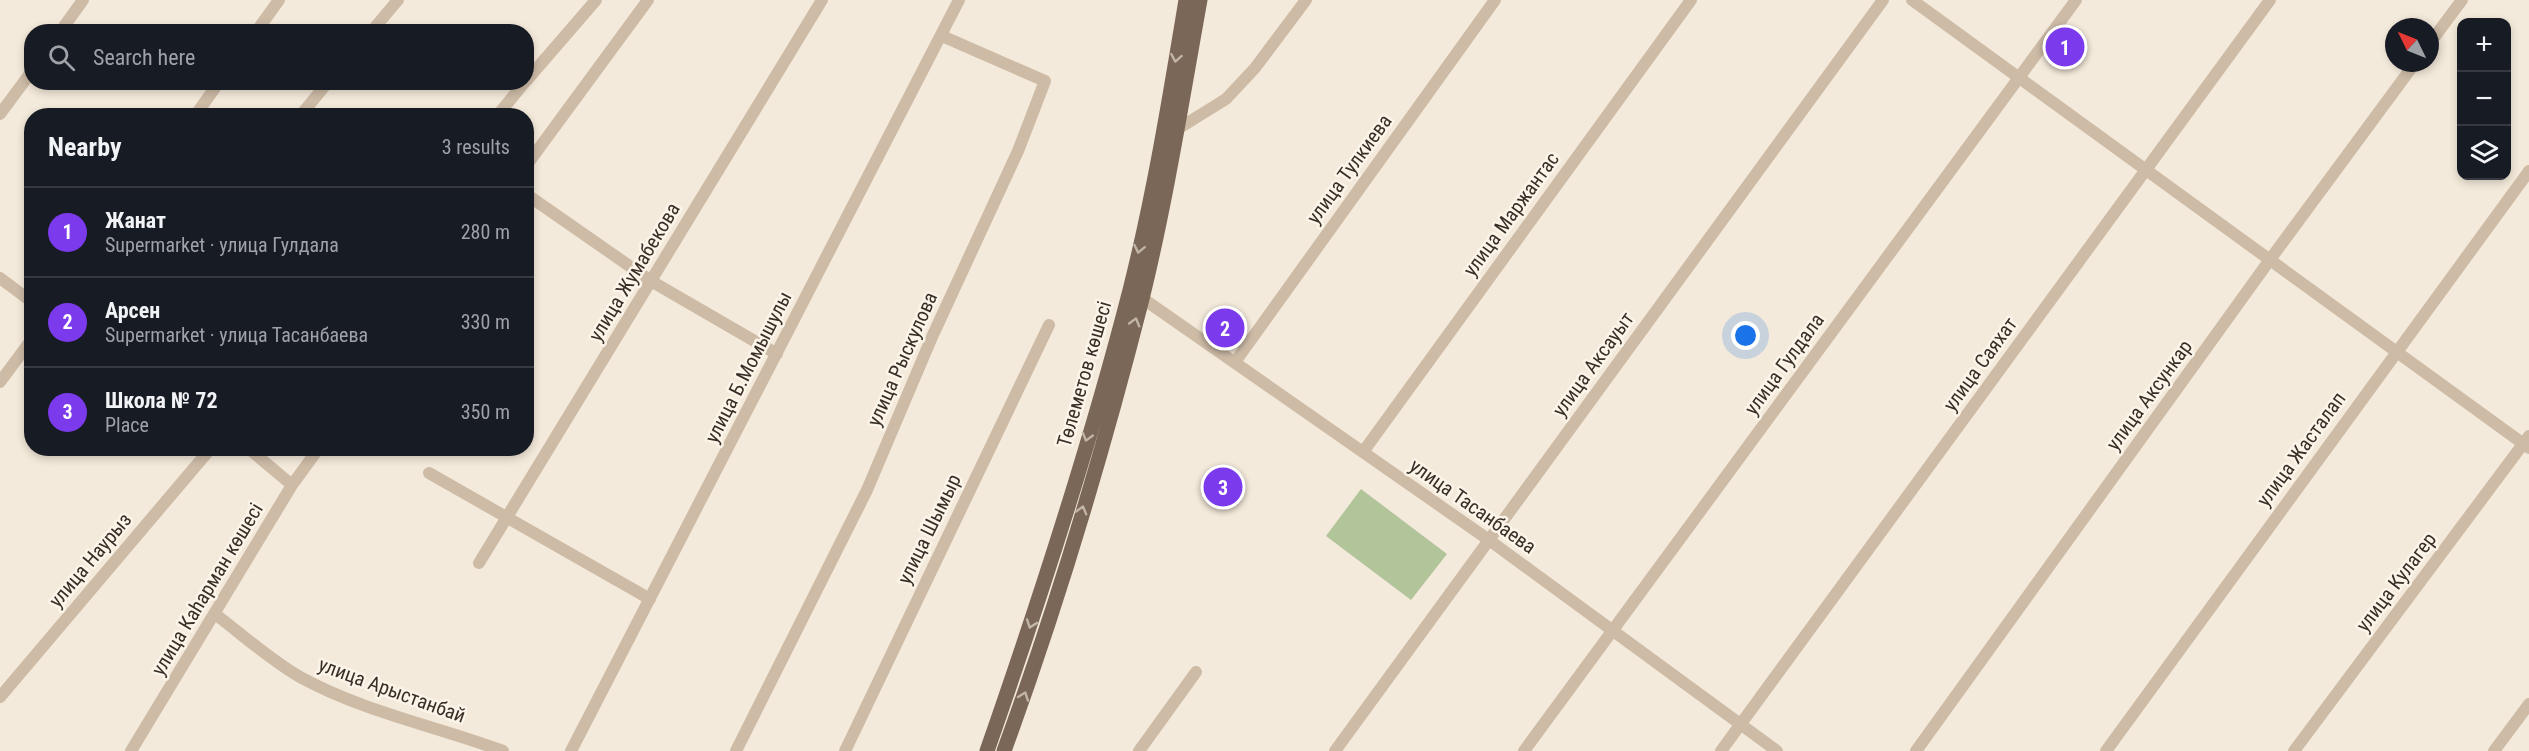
<!DOCTYPE html>
<meta charset="utf-8">
<style>
:root{--surface:#171b24;--page:#20242c;--text:#f1f3f6;--muted:#9ea1a6;--line:#363941;--accent:#7c3aed}
body{margin:0;font-family:"Roboto Condensed",sans-serif;background:var(--page);color:var(--text)}
.controls{position:absolute;right:18px;top:18px;display:grid;overflow:hidden;border-radius:12px;box-shadow:0 3px 9px #0003}
.controls button{width:54px;height:54px;display:grid;place-items:center;padding:0;border:0;border-bottom:2px solid var(--line);background:var(--surface);color:var(--text);font:30px sans-serif}
.compass{position:absolute;left:2385px;top:18px;width:54px;height:54px;border-radius:50%;background:var(--surface);box-shadow:0 3px 9px #0003;rotate:313deg}
.you{position:absolute;left:1746px;top:336px;width:21px;height:21px;margin:-15px;border:4px solid #fff;border-radius:50%;background:#1a73e8;box-shadow:0 0 0 9px #1a73e833}
.badge{display:grid;place-items:center;width:39px;height:39px;border-radius:50%;background:var(--accent);color:#fff;font-size:20px;font-weight:700}
.pin{position:absolute;translate:-50% -50%;border:3px solid #fff;box-shadow:0 2px 6px #0006}
.list{margin:0;padding:0;list-style:none}
h2{display:flex;justify-content:space-between;align-items:center;height:78px;margin:0;padding:0 24px;font-size:26px}
h2 small{font-size:20px;font-weight:400;color:var(--muted)}
.list li{display:grid;grid-template-columns:39px 1fr auto;gap:18px;align-items:center;box-sizing:border-box;height:90px;padding:0 24px;border-top:2px solid var(--line)}
.list b{display:block;font-size:22px;white-space:nowrap}
.list p{margin:0;font-size:20px;white-space:nowrap;color:var(--muted)}
.list em{font-size:20px;font-style:normal;color:var(--muted)}
.icon{flex:none;width:33px;height:33px;fill:none;stroke:currentColor;stroke-width:2;stroke-linecap:round;stroke-linejoin:round}
.map{position:relative;flex:none;width:2529px;height:751px;overflow:hidden}
.search{position:absolute;background:var(--surface);box-shadow:0 3px 9px #0003;left:24px;top:24px;width:510px;height:66px;display:flex;align-items:center;gap:15px;box-sizing:border-box;padding:0 21px;border-radius:24px;color:var(--muted);font-size:22px}
.panel{position:absolute;background:var(--surface);box-shadow:0 3px 9px #0003;left:24px;top:108px;width:510px;height:348px;border-radius:24px}
.map>svg:first-child{display:block}
</style>
<div class="map">
<svg width="2529" height="751" viewBox="0 0 2529 751">
<rect width="100%" height="100%" fill="#f4eadb"/>
<path fill="#b2c49a" d="M1361,489L1447,554L1411,600L1326,536Z"/>
<g fill="none" stroke-linecap="round" stroke-linejoin="round">
<path stroke="#cdbba6" stroke-width="12" d="M1912,0L2529,448
M60,32L83,0
M256,32L279,0
M371,32L398,0
M2430,43L2462,0
M526,81L596,0
M0,114L32,71
M195,116L219,82
M300,116L328,82
M497,116L525,82
M1176,130L1226,99L1255,68L1306,0
M526,166L648,0
M526,194L651,281L777,354
M0,278L32,302
M1142,298L1489,540L1777,751
M1235,362L1495,0
M0,382L32,339
M248,448L292,485
M1363,452L1691,0
M429,473L650,599
M479,563L822,0
M215,614C243,635 270,660 300,677C364,712 435,726 503,751
M0,697L211,448
M131,751L292,485L319,448
M571,751L959,0
M736,751L867,490L932,337L1018,151L1045,81L942,36
M845,751L1049,325
M1139,751L1196,672
M1335,751L1883,0
M1524,751L2076,0
M1721,751L2270,0
M1916,751L2269,261L2415,63
M2106,751L2529,171
M2294,751L2529,436
M2494,751L2529,704"/>
<path stroke="#7b6757" stroke-width="15" d="M987,751C1040,599 1090,446 1130,290C1154,195 1170,97 1186,0
M1004,751C1058,603 1103,452 1142,299C1166,201 1182,100 1200,0"/>
</g>
<defs><path id="oneway-chevron" d="M-2-3.5L2.5 0L-2 3.5" fill="none" stroke-width="1.6" stroke-linecap="round" stroke-linejoin="round" transform="scale(1.5)"/></defs>
<g stroke="#c1b5a7">
<use href="#oneway-chevron" transform="translate(1176 58) rotate(100)"/>
<use href="#oneway-chevron" transform="translate(1139 249) rotate(102)"/>
<use href="#oneway-chevron" transform="translate(1135 322) rotate(-74)"/>
<use href="#oneway-chevron" transform="translate(1087 437) rotate(106)"/>
<use href="#oneway-chevron" transform="translate(1082 510) rotate(-74)"/>
<use href="#oneway-chevron" transform="translate(1031 624) rotate(109)"/>
<use href="#oneway-chevron" transform="translate(1024 696) rotate(-70)"/>
</g>
<g text-anchor="middle" dominant-baseline="central" stroke-width="5" stroke-linejoin="round" paint-order="stroke">
<g font-size="20" fill="#382e27" stroke="#fbf4e8">
<text transform="translate(1349 169) rotate(-54)">улица Тулкиева</text>
<text transform="translate(1511 214) rotate(-54)">улица Маржантас</text>
<text transform="translate(634 272) rotate(-59)">улица Жумабекова</text>
<text transform="translate(902 359) rotate(-66)">улица Рыскулова</text>
<text transform="translate(1593 364) rotate(-54)">улица Аксауыт</text>
<text transform="translate(1784 364) rotate(-54)">улица Гулдала</text>
<text transform="translate(1980 364) rotate(-54)">улица Саяхат</text>
<text transform="translate(748 367) rotate(-63)">улица Б.Момышулы</text>
<text transform="translate(1084 374) rotate(-74)">Төлеметов көшесі</text>
<text transform="translate(2149 395) rotate(-54)">улица Аксункар</text>
<text transform="translate(2301 449) rotate(-54)">улица Жасталап</text>
<text transform="translate(1473 506) rotate(35)">улица Тасанбаева</text>
<text transform="translate(929 529) rotate(-64)">улица Шымыр</text>
<text transform="translate(90 560) rotate(-50)">улица Наурыз</text>
<text transform="translate(2396 582) rotate(-53)">улица Кулагер</text>
<text transform="translate(207 589) rotate(-59)">улица Каһарман көшесі</text>
<text transform="translate(392 690) rotate(20)">улица Арыстанбай</text>
</g>
</g>
</svg>
<div class="controls">
<button>+</button>
<button>−</button>
<button><svg class="icon" aria-label="layers" viewBox="0 0 24 24"><path d="M12 4l9 5-9 5-9-5zM3 14l9 5 9-5"/></svg></button>
</div>
<svg class="compass" viewBox="-18 -18 36 36"><path d="M0-13l5 13h-10z" fill="#e53935"/><path d="M0 13l5-13h-10z" fill="#9ea1a6"/></svg>
<div class="you"></div>
<div class="pin badge" style="left:2065px;top:47px">1</div>
<div class="pin badge" style="left:1225px;top:328px">2</div>
<div class="pin badge" style="left:1223px;top:487px">3</div>
<div class="search"><svg class="icon" aria-label="search" viewBox="0 0 24 24"><circle cx="10" cy="10" r="6"/><path d="M15 15l6 6"/></svg>Search here</div>
<section class="panel">
<h2>Nearby<small>3 results</small></h2>
<ul class="list">
<li><span class="badge">1</span><div><b>Жанат</b><p>Supermarket · улица Гулдала</p></div><em>280 m</em></li>
<li><span class="badge">2</span><div><b>Арсен</b><p>Supermarket · улица Тасанбаева</p></div><em>330 m</em></li>
<li><span class="badge">3</span><div><b>Школа № 72</b><p>Place</p></div><em>350 m</em></li>
</ul>
</section>
</div>
